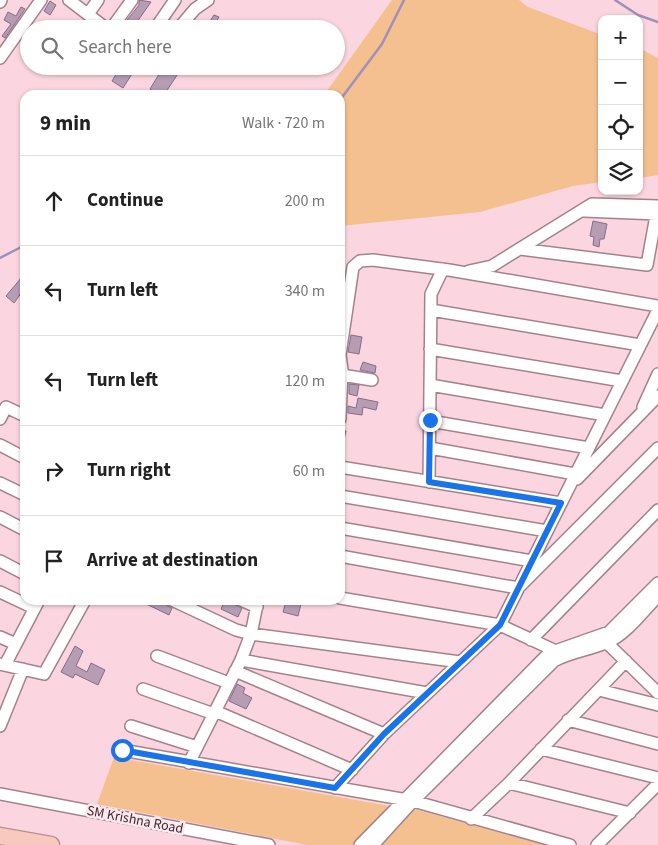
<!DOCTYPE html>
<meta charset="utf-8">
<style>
:root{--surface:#fff;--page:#f6f6f6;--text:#222;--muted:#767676;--line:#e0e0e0}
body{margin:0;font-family:"Source Sans 3",sans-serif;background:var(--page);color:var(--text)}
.controls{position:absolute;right:15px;top:15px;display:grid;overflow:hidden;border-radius:10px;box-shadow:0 1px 4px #0004}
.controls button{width:45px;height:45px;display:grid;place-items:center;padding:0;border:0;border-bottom:1px solid var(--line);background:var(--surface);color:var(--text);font:25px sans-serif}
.stop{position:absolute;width:15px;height:15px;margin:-11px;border:4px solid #1a73e8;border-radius:50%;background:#fff}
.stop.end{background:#1a73e8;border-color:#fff;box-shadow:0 1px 5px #0008}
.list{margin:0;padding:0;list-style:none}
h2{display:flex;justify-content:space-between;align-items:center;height:65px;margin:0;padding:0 20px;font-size:21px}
h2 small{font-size:16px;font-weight:400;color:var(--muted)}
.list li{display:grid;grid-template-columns:32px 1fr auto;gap:15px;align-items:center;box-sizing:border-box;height:90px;padding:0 20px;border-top:1px solid var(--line)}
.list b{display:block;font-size:19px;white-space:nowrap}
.list em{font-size:16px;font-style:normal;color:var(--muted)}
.icon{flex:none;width:28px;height:28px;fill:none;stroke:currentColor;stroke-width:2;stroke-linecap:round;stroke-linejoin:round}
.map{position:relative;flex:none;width:658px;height:845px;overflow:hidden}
.search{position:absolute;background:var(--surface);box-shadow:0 1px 4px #0004;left:20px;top:20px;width:325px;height:55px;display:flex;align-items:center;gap:12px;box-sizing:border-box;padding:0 18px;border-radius:28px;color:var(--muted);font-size:19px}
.panel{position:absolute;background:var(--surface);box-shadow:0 1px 4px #0004;left:20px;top:90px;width:325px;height:515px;border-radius:15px}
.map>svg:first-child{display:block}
</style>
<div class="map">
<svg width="658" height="845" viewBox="0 0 658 845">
<rect width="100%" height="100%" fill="#fbd6e0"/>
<path fill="#f5c090" d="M392,0H519L528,7L602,35V182L573,186L480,212L340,226V95H324Z
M639,48L658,58V175L639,178Z
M114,757L390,806L352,845H307L97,804Z
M414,809L546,845H380Z"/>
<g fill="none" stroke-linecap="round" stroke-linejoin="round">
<path stroke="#9f90b8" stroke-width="2.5" d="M615,0L638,15L658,22
M340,100L382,44L404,0
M0,258L25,245"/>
</g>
<path fill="#b69db4" stroke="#856d83" d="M139,0L151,2L132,29H120L139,5Z
M50,1L56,5L50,15L44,11Z
M21,7L25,9L5,38L2,36L11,24L4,20L8,12L16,16Z
M214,15L219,17L212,29H205Z
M121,66H137L123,88L112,81Z
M164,66L172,72L176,66H183L164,95H161L150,89Z
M593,221L607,224L604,239H600L599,247L593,245L594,237L590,236Z
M22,277L25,280V288L14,303L6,296Z
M351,335L362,337L359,354L348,352Z
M363,362L376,366L375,373L360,370Z
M349,384L359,385L357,396L349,394Z
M358,398L378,402L376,410L363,407L362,415L348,413V406L356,408Z
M340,429L346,431L342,448H340Z
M138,600H165L166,605L172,608L169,615Z
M225,600L242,608L238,617L221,609Z
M286,601L301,604L298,616L283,612Z
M75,646L83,651L76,666L87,672L91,663L105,670L98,685L75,674L73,678L61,672Z
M237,684L245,688L243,693L252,698L246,709L229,701Z"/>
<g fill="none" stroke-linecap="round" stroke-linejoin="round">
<g stroke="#a4828c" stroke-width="14">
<path id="minor" d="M69,0L107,29
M0,2L1,0
M88,14L98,0
M111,29L132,0
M155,29L175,0
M178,29L195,9L208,0
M0,58L41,0
M584,211L658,214
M520,249L647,265L655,221
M469,271L492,266L592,204L658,206
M431,310L640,345
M430,349L622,381
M342,375L372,380
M430,385L605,415
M643,407L658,374
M0,419L6,407L25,416
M340,419L342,370L340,355L353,267L360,261L373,260L449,270L658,306
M430,421L589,448
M0,445L25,458
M430,448L575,474
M340,467L561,503
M577,479L658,396
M429,482L431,294L443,269
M0,483L25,495
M340,496L547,531
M0,517L25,530
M340,528L532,561
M340,556L518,588L658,448
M0,561L25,574
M0,592L34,608
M340,598L500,625L558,652
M172,600L236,630L251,634L460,662
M241,600L257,607
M0,637L16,644
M531,640L658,510
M607,643L658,693
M157,656L229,683
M241,660L427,693
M0,664L44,674L85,600
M5,665L39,600
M235,671L384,734
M143,689L214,714
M599,690L658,705
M215,711L352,770
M568,720L658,744
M0,726L23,669
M131,726L197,747
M541,749L658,778
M122,750L413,801L570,845
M189,763L241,660L251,634L258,600
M509,783L630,813
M335,788L384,734L500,625L658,310
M0,794L269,845
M471,819L509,783L626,661
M360,845L547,655L555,651L609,632L658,583
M373,845L413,801L554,661C570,652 589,650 606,643C626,635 643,611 658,596
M597,845L658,784"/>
</g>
<g stroke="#b5928d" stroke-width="19">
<path id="highway" d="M0,836L51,845"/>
</g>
<use href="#minor" stroke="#fff" stroke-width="11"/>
<use href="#highway" stroke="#f7c9bf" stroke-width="16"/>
</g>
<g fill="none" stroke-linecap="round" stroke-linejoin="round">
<path stroke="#1a73e8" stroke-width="6" d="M122,750L335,788L384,734L500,625L561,503L429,482L430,420"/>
</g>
<g text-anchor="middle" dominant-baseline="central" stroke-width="5" stroke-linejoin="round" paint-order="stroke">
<g font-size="14" fill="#3a2c30" stroke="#fee7ed">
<text transform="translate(135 820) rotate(11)">SM Krishna Road</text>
</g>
</g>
</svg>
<div class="controls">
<button>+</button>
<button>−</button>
<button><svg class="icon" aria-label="locate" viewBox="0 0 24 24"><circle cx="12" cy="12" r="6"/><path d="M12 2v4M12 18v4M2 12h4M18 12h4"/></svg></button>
<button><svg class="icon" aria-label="layers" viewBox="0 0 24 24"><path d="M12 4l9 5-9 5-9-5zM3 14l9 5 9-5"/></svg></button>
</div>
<div class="stop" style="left:122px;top:750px"></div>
<div class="stop end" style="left:430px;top:420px"></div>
<div class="search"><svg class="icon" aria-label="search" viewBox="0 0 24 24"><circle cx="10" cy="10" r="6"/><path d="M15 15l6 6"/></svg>Search here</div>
<section class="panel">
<h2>9 min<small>Walk · 720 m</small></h2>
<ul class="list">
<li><svg class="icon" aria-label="ahead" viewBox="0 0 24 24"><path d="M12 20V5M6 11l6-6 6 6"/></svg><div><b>Continue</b></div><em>200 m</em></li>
<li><svg class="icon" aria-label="left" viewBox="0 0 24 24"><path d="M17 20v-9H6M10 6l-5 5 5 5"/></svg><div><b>Turn left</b></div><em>340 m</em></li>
<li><svg class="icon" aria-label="left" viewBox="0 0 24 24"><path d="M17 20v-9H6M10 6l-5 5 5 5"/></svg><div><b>Turn left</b></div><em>120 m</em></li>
<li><svg class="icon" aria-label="right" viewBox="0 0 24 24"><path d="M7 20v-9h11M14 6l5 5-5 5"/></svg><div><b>Turn right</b></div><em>60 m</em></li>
<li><svg class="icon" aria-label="arrive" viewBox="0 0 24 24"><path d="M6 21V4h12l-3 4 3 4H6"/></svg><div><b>Arrive at destination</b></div></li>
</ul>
</section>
</div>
